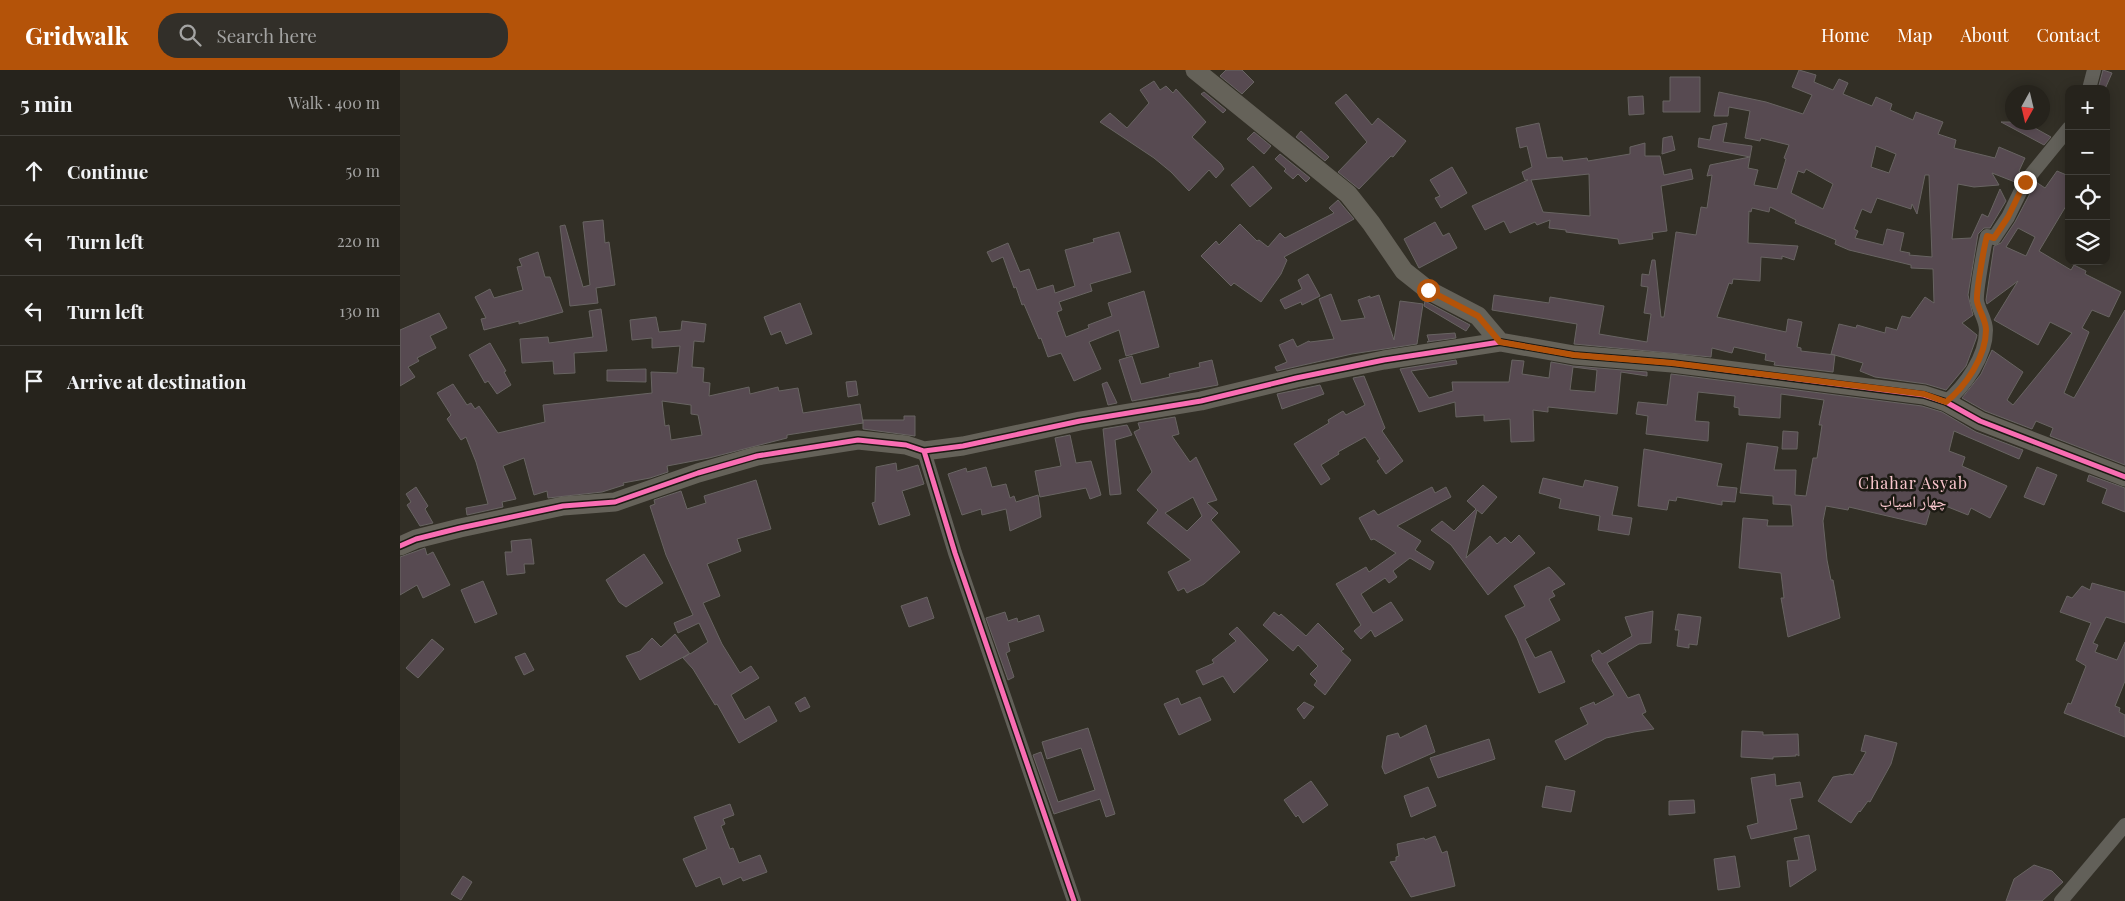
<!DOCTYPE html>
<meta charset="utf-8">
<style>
:root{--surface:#26231c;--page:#322f29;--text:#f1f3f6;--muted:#a4a4a3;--line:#42403b;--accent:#b45309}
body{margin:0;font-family:"Playfair Display","Noto Naskh Arabic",serif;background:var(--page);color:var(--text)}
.controls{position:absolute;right:15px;top:15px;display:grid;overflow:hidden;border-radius:10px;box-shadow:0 2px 12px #0003}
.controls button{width:45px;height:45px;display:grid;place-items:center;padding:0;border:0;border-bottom:1px solid var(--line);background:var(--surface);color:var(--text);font:25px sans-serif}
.compass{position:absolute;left:1605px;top:15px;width:45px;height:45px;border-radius:50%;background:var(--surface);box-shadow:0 2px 12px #0003;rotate:188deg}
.stop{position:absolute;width:15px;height:15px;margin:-11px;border:4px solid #b45309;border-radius:50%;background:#fff}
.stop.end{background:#b45309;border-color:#fff;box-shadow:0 1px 5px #0008}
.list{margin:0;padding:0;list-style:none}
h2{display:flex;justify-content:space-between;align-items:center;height:65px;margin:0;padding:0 20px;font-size:21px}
h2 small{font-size:16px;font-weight:400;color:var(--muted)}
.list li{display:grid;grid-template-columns:32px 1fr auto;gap:15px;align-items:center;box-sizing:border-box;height:70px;padding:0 20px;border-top:1px solid var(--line)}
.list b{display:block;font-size:19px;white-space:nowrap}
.list em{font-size:16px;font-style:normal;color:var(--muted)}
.icon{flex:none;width:28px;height:28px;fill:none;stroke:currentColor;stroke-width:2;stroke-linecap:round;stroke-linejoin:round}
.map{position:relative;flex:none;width:1725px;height:831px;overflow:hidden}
header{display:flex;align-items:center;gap:30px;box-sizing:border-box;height:70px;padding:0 25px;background:var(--accent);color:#fff}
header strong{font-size:24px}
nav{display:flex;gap:28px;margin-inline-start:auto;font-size:18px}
.search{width:350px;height:45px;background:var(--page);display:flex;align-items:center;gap:12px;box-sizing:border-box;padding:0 18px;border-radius:20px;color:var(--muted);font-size:19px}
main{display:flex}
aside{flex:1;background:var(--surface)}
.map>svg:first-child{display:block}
</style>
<header>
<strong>Gridwalk</strong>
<div class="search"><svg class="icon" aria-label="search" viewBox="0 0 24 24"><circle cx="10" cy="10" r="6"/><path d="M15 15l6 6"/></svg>Search here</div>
<nav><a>Home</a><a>Map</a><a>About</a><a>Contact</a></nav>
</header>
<main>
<aside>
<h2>5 min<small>Walk · 400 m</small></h2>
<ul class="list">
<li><svg class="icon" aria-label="ahead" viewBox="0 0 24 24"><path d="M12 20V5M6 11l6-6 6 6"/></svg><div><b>Continue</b></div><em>50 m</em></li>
<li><svg class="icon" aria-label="left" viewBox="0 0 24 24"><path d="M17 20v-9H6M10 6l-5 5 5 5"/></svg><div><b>Turn left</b></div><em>220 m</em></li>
<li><svg class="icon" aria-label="left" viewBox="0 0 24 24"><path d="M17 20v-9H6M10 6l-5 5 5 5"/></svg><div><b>Turn left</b></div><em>130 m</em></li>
<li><svg class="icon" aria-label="arrive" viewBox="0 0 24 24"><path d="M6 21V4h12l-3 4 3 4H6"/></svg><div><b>Arrive at destination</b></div></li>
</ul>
</aside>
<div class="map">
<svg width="1725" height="831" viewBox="0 0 1725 831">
<rect width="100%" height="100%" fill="#322f26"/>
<path fill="#574a51" stroke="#686462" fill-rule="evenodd" d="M826,0H842L854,12L842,24L820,6Z
M1399,0L1416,5L1414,12L1433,20L1439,9L1448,13L1443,24L1472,36L1476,27L1492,34L1490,40L1513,50L1516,42L1543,52L1538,64L1556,70L1554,78L1595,88L1599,77L1625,88L1619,101L1621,103L1615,112L1592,103L1599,115L1574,117L1558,114L1552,169L1571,168L1582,144L1588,147L1600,119L1606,131L1590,158H1584L1578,164L1568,225L1573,245L1562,253L1577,265L1576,269L1566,296L1546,320L1526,314L1475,307L1460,301L1463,293L1431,284L1439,254L1456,258L1457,255L1485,263L1486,257L1497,260L1502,246L1510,248L1525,227L1534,233L1533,199L1511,198V195L1449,180L1435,174L1436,170L1395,153L1396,150L1370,137L1369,142L1352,138L1351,142L1349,141L1348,173L1398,176L1394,190L1382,186V189L1361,187L1360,211L1333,209L1332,214L1329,213L1317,247L1386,262L1388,249L1402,252L1397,277L1401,278V281L1435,285L1433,302L1374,295L1375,292L1365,290L1366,284L1334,277L1332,283L1312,278L1311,287L1174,274L1177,254L1092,240L1094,225L1149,233L1150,227L1204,236L1199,264L1247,272L1251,244L1244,243L1248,217L1241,216L1242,204L1249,205L1252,190H1255L1261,247H1264L1276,162L1296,165L1301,137L1307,138L1312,105L1307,106L1310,95L1350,87L1298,77L1299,68L1310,70L1313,56L1327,53L1323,72L1352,76L1348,98L1358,100L1354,115L1377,119L1386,89L1384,88L1389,75L1361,68L1360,71L1345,68L1350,41L1329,37L1328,46H1314L1319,22L1366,32L1403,44L1412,25L1392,17ZM1476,76L1496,84L1489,103L1471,97ZM1406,99L1433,114L1423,139L1391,123L1398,101L1404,103ZM1525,105H1529L1532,187L1509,185L1510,183L1500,181L1504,163L1487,159L1483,175L1455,168L1458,161L1454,159L1462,139L1471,143L1477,128L1511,139L1512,134L1517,144Z
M1703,0L1712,3L1705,19H1698Z
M1270,7H1300V42H1263V31H1270Z
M754,11L760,20L766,16L773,23L776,19L806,52L792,67L821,94L824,99L816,108L809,100L789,121L771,102L754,88L700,52L710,43L727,58L749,33L740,20Z
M804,22L826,40L823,43L801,24Z
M946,24L972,55L978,48L1006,71L993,87L991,86L959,119L938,102L967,72L935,33Z
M1243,26L1244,44L1229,45L1228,27Z
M1601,52H1624L1651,67L1644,75Z
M1139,53L1147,88L1162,87L1163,91L1187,88L1188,91L1230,84V77L1245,73V86H1260L1264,105L1291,99L1293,109L1261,116L1267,161L1252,163L1253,169L1219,174L1218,169L1166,162V160L1149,158L1150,150L1137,155L1135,152L1110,163L1104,151L1085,160L1072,136L1128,110H1125L1122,102L1132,97L1127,76L1120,78L1116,58ZM1189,104L1190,146L1143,142L1131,110Z
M901,61L929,87L925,91L896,67Z
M854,62L871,76L864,84L847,69Z
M1272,66L1275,80L1262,84L1263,68Z
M880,84L910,108L906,112L898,104L893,109L884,101L886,99L875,89Z
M853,96L872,118L850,137L831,115Z
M1052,97L1067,123L1041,138L1035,128L1040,126L1030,110Z
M1657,101L1669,106V131L1639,181L1671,200L1674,195L1686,201L1685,204L1721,222L1709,247L1692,240L1682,258L1689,262L1664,323L1674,328L1725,240V395L1650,366L1653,358L1636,351L1632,359L1585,341L1562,328L1581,304L1592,280L1623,302L1607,330L1613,335L1672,263L1650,252L1638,275L1594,250L1618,211L1587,234L1586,230L1594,176L1601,173L1615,152L1636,112L1645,118ZM1618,158L1635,167L1626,186L1606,177Z
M938,130L954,149L884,187L887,190L881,204L861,232L834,213L831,216L801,186L816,171L819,175L840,154L857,171L859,170L868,177L880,163L885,168L934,143L929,138Z
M203,150L205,173L209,172L215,215L196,218L198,233L170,236L160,156L165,155L183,217L190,215L183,152Z
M1035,152L1043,166L1049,163L1057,178L1019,198L1004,169Z
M719,162L731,202L690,214L692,221L659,232L662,240L657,242L666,267L689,258L688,255L712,246L708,233L744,221L759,277L726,286L719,260L689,272L701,299L674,311L661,283L648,287L641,268L639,269L624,234L622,235L616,217L614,218L603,187L592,192L587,182L608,173L620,202L629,199L637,220L653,215L655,223L675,216L665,180L694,172L693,169Z
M138,182L145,207H150L163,242L119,254V251L84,260L81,249L86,248L75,227L90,219L94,228L123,220L117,197L122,196L119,189Z
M908,204L920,226L902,235L901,232L885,239L880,230L902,219L898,210Z
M931,224L941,251L965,248L958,230L970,226V228L979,225L994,270L1000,231L1023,234L1017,274L952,284L877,301L875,297L887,292L879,275L893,269L897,277L909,271L910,272L934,269L919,229Z
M1025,231L1070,255L1066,261L1024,236Z
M400,233L412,264L386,274L381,261L371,265L364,247Z
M201,239L207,281L174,283L175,303L154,304L153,291L122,293L120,269L148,267L149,273L193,267L189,241Z
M39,243L47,258L30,266L36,278L17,288L19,291L8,297L15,307L0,316V260Z
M256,247L259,262L281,260L282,251L306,254L304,272L294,271L292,297L304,298L303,312L310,313L309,326L349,317L350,324L378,317L379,321L398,318L403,343L460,334L463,353L387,365V368L309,388L267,396L268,402L250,408L223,413L224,415L202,422L148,428L147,421L134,425L124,388L103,396L116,429L102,432L103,437L67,445L66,438L88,434L76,392L66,367L61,370L47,349L51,345L37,323L53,314L67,335L71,333L75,339L79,336L98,363L145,352L143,335L252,323L251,302L277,303L280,276L252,278V268L232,270L230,250ZM262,331L291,335V344L298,345L302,365L271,370L269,355L265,356Z
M1055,263L1056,268L1027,272L1029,271L1027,265Z
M90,273L106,301L104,302L111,315L97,324L88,311L85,313L69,285Z
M732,286L741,314L770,307L769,304L800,297L799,293L812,290L818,315L732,331L719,290Z
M1056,290L1057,294L1011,301L1029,328L1053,321L1052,312H1109L1112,290L1124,291L1122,304L1149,308L1151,292L1173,296L1247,302V306L1221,302L1217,344L1148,337V342L1133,340L1134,371L1111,372L1110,349L1084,351V345L1056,347L1055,332L1019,342L1000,299ZM1173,297L1197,300L1195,322L1170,320Z
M246,299V312L207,311V300Z
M1271,304L1522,336L1542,342L1576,362L1623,380L1619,389L1554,361L1549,381L1565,387L1562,396L1607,416L1590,448L1571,438L1568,445L1533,431L1526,455L1449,437L1448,440L1426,436L1423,451L1427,490L1431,510H1433L1440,548L1388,567L1381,528H1384L1381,503L1339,498L1343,448L1368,450L1367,456H1393L1391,435L1373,434V426L1340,423L1347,373L1378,377L1374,400H1396L1395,425L1406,426L1413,388H1417L1422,355H1419L1424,330L1381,324L1380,348L1339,345V338L1334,337L1335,326L1298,322L1295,351L1309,352L1308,371L1246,364L1248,346L1236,344L1238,332L1267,335Z
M964,306L985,358L982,361L1003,391L986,404L977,391L980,389L965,367L938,382L939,384L921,395L930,409L921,415L894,374L929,353L928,350L943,341L946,345L965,335L953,308Z
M456,311L458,325L448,327L446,312Z
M707,312L717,333L708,335L702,314Z
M920,315L924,324L882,339L877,324Z
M504,346H515V366L463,359V350H504Z
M775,347L779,364L772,366L790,392L796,387L817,430L807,433L818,443L811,450L840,482L804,514L787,523L784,518L778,521L768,502L791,490L747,453L758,440L737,420L752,402L734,362L740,359L738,353ZM793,427L802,446L787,461L765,443Z
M727,355L732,365L715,370L721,424L710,425L703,359Z
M1383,361L1398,362L1397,379H1382Z
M670,365L676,393L691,391L701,425L690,429L686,418L640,427L635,401L661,396L655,368Z
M1244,379L1322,394L1317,416L1337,418L1335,432L1322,431V435L1277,427L1276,431L1269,430L1267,440L1238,436Z
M496,393L497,401L518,395L524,414L502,421L510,445L479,455L472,433L475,432L476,397Z
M586,397L592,417L606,414L610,428L614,426L616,432L638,425L641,447L610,461L606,439L582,445L581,439L562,445L548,404L566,398L567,402Z
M1637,397L1657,405L1644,435L1624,427Z
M1689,405L1725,418V442L1702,433L1707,419L1687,411Z
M1143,408L1183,417L1185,410L1218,417L1212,445L1232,448L1229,465L1198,460L1200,446L1159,438L1161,429L1139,423Z
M356,410L371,459L337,469L341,481L307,494L320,526L303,533L322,574L340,603L351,596L359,608L331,625L345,650L369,636L377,651L339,673L317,634L315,635L293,599L283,588L289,584L240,610L226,586L240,581L252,568L261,577L275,564L290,584L308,572L299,553L278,563L274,553L293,545L266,485L250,436L255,434L254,430L281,421L287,439L306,433L304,426Z
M1083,415L1097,427L1082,444L1077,440L1066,488L1090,466L1097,474L1105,467L1111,473L1119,465L1135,483L1088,525L1051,475L1031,460L1042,451L1054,461L1076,439L1067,431Z
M16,417L28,436L25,439L33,453L20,456L7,435L11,432L6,424Z
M1032,417L1035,423L1046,417L1051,427L997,456L1021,471L1015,480L1034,492L1030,500L1010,488L993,501L997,507L989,513L985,508L961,524L973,543L991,532L1003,550L975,567L971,560L961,569L954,561L961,555L936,514L966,497L969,502L996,483L974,469L971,470L959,448L974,440L978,445Z
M131,469L134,494H124L125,503L107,505L105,482H112L111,471Z
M25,478L27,485L33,482L50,515L23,528L17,515L0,525V487Z
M244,484L263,513L226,537L219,532L206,510Z
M1149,497L1165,514L1152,521L1155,526L1149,529L1160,550L1125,569L1135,588L1151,581L1165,612L1139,623L1117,568L1105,546L1125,536L1114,516Z
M83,511L97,544L75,553L61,520Z
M1692,513L1725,522V553L1706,547L1693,573L1698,575L1695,582L1717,590L1725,572V611L1715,636L1720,638L1719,642L1725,645V667L1664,643L1668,633L1671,634L1686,596L1676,590L1691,553L1660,542L1667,526L1672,528L1682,516L1690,520Z
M527,527L534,548L509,557L501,536Z
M1253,541L1251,573L1239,574L1207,593L1228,628L1239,624L1246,642L1242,644L1254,659L1234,662L1206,668L1165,690L1155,671L1188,654L1180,638L1194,632L1195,635L1214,625L1192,590L1193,589L1191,585L1199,580L1202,584L1232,566L1225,547Z
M605,542L608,551L617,548L618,552L639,545L644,561L608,573L610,581L606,583L614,607L608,610L586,548Z
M874,542L879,546L881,544L906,566L918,553L944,579L941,581L951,590L925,625L914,615L917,611L910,604L918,596L898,575L893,581L863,555Z
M1278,544L1301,547L1297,575L1289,574V578L1277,576L1279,560H1275Z
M837,557L868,590L834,623L823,606L803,615L796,601L814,593L812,590L836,571L829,564Z
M32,569L44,579L18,608L6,598Z
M125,583L134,600L124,605L115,587Z
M405,627L410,637L400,642L395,633Z
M800,627L811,650L779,665L764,634L778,628L781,635Z
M904,632L914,637L904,649L897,639Z
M1026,655L1035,682L985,704L982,697L987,666L998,663L1000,668Z
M688,658L715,744L706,747L700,729L654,744L633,685L641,682L658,732L695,720L681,678L647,689L642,672Z
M1342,661L1363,662V665L1398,664L1399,686L1396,684V686L1373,687V689L1341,687Z
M1465,665L1497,673L1491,694L1470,732L1468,731L1460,742L1459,741L1451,753L1418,731L1433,707L1450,704L1453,705L1466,682L1461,681Z
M1089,669L1095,689L1038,708L1030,688Z
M1375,704L1376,716L1400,712L1403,727L1390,729L1397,759L1351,769L1347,756L1358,753L1351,708Z
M911,711L928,735L903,753L898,745L896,747L884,730Z
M1146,716L1175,721L1171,742L1142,737Z
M1028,717L1036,736L1011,747L1004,726Z
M1294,730L1295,743L1269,745V731Z
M330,734L334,745L323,749L325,754L321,756L330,779L333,778L339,793L360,785L367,802L343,811L341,807L323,815L320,807L296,817L283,789L307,779L294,747Z
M1409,765L1416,800L1390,817L1387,791L1399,790L1394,768Z
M1035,766L1042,783L1047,781L1055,816L1011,827L990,792L996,791V787L999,786L997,774L1024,768L1025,770Z
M1335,786L1340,817L1318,820L1314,789Z
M1634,795L1652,801L1663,812L1642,831H1606L1614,809Z
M63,806L72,812L61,830L51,824Z"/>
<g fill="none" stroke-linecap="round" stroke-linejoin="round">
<path stroke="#626059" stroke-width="14" d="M1689,19L1694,0
M1546,332C1565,316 1586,287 1586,260C1586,250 1579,241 1577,231C1576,222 1584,177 1587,166L1594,168L1608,147L1625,112L1669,58
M524,381L555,483L674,831
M1661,831L1725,755"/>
<path stroke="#656259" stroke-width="19" d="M795,0L948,124L971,153L1004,201L1028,220L1078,246L1100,272
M0,476L16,469L60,458L163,436L215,432L298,403L357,386L458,370L506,375L524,381L563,376L680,351L801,331L896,308L984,290L1100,272L1174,285L1272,293L1524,325L1546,332L1580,351L1725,407"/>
<g stroke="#1c1a13" stroke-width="8">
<path id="cycleway" d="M524,381L555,483L674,831
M0,476L16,469L60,458L163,436L215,432L298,403L357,386L458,370L506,375L524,381L563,376L680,351L801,331L896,308L984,290L1100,272L1174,285L1272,293L1524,325L1546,332L1580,351L1725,407"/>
</g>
<use href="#cycleway" stroke="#f96db3" stroke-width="5"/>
</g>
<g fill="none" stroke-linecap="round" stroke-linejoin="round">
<path stroke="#b45309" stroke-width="6" d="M1028,220L1078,246L1100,272L1174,285L1272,293L1524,324L1546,332C1565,317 1586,287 1586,260C1586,250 1579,241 1577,231C1576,222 1584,177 1587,166L1594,168L1608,147L1625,112"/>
</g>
<g text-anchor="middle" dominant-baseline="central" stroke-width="5" stroke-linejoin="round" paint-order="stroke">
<g font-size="16" letter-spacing="1" fill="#fbc7ce" stroke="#1c1a13">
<text x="1513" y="412">Chahar Asyab<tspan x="1513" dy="18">چهار اسیاب</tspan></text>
</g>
</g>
</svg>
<div class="controls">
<button>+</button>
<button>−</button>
<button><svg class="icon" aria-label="locate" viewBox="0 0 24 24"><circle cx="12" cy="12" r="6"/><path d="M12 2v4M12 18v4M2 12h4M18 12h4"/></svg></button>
<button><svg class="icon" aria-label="layers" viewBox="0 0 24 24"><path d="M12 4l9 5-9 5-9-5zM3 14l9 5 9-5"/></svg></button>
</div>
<svg class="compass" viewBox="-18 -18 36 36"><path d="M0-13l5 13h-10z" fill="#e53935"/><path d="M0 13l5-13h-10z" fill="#a4a4a3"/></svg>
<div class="stop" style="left:1028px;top:220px"></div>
<div class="stop end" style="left:1625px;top:112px"></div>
</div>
</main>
